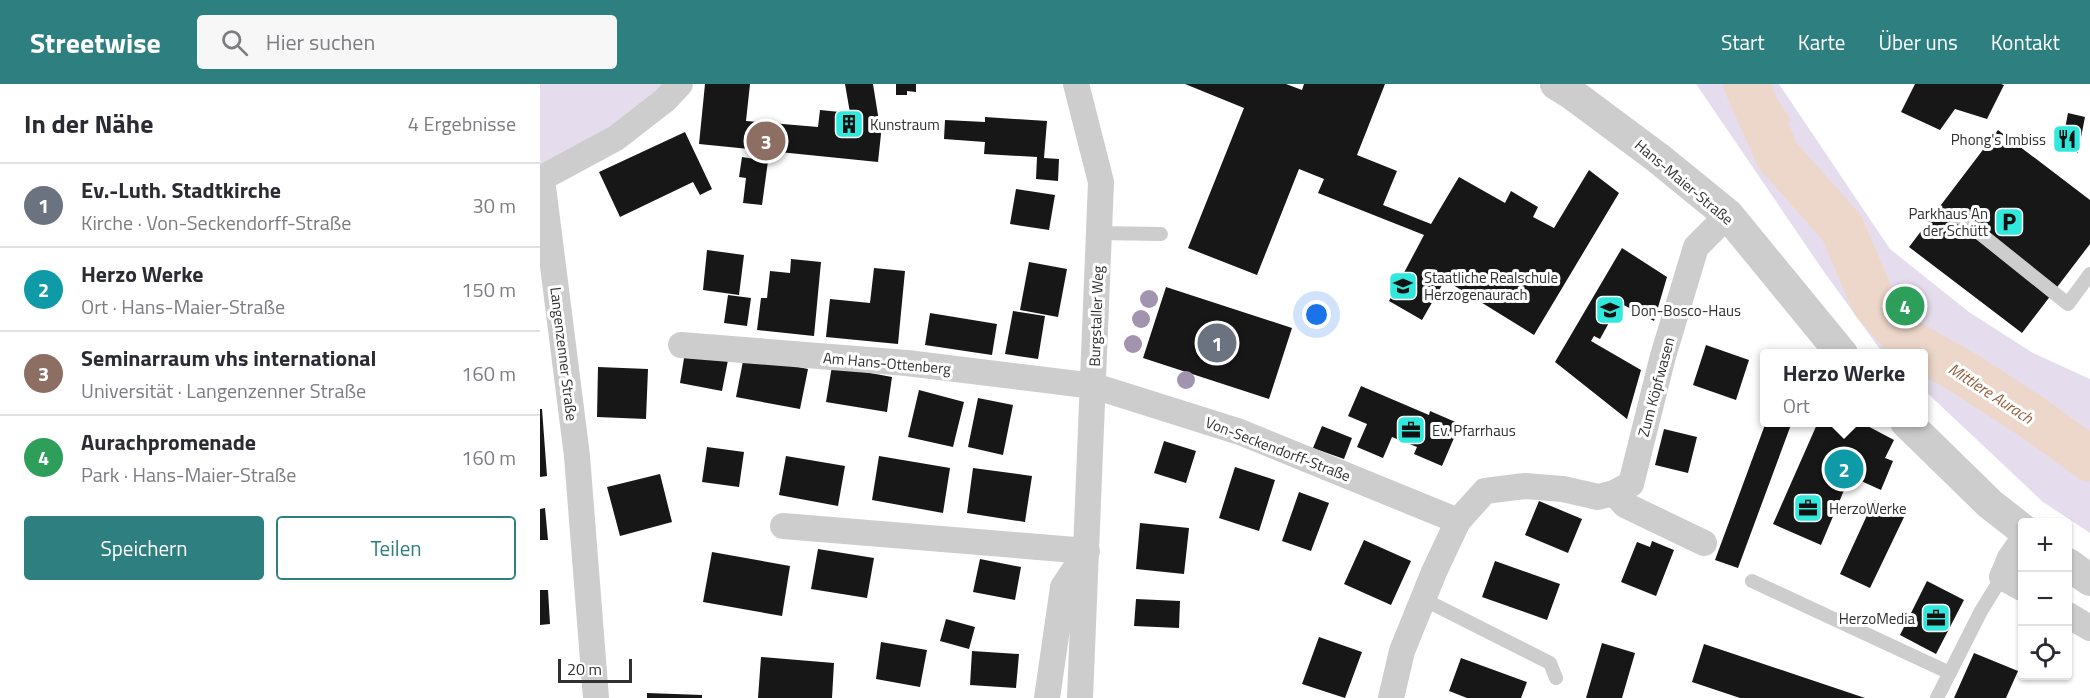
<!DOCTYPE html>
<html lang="de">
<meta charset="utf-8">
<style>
:root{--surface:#fff;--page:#f7f7f7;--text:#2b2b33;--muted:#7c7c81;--line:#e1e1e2;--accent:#2d807f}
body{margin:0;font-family:"Titillium Web",sans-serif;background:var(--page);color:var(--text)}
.controls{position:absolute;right:18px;bottom:18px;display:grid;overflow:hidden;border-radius:6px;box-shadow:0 2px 4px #0004}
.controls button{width:54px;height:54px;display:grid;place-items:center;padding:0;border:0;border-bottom:2px solid var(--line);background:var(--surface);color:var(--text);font:30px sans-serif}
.scale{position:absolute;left:18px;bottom:15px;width:74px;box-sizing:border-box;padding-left:6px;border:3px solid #303030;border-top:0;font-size:16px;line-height:21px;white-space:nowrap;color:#303030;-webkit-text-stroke:4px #fff;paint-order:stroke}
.you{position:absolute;left:777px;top:231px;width:21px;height:21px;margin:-15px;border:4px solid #fff;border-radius:50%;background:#1a73e8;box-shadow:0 0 0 9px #1a73e833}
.badge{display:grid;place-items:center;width:39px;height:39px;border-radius:50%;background:var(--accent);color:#fff;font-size:20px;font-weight:700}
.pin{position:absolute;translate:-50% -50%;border:3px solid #fff;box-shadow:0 2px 6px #0006}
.popup{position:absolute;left:1220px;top:265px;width:168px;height:78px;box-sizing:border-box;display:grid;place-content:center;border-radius:6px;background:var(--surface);filter:drop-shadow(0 2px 4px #0005);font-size:20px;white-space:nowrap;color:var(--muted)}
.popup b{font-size:22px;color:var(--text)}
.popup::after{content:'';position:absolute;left:50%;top:100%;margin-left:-12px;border:12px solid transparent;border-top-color:var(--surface)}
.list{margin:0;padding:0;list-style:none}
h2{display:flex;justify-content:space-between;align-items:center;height:78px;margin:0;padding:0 24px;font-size:26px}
h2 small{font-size:20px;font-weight:400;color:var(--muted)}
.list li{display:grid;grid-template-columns:39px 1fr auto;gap:18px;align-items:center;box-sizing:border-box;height:84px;padding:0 24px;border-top:2px solid var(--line)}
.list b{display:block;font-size:22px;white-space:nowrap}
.list p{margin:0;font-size:20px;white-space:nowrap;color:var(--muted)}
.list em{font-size:20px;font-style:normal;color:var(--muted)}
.actions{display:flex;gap:12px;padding:18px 24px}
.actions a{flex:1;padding:14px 0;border:2px solid var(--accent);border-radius:6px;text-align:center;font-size:21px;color:var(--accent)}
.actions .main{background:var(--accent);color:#fff}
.icon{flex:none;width:33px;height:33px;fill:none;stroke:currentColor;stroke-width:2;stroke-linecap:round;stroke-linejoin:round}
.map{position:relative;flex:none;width:1550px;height:614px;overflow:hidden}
header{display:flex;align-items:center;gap:36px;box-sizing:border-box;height:84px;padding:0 30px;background:var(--accent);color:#fff}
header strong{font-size:28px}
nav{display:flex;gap:33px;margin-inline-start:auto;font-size:21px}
.search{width:420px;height:54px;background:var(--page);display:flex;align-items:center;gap:15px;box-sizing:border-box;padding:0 21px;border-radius:6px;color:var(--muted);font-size:22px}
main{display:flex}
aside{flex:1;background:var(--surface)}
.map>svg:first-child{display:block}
</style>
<header>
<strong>Streetwise</strong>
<div class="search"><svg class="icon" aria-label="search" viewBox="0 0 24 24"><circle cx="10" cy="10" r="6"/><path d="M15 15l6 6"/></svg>Hier suchen</div>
<nav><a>Start</a><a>Karte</a><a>Über uns</a><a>Kontakt</a></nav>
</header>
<main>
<aside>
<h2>In der Nähe<small>4 Ergebnisse</small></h2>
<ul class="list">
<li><span class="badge" style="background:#6b7280">1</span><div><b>Ev.-Luth. Stadtkirche</b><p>Kirche · Von-Seckendorff-Straße</p></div><em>30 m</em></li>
<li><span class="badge" style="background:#0f9aa8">2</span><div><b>Herzo Werke</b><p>Ort · Hans-Maier-Straße</p></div><em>150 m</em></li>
<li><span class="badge" style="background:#8d6e63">3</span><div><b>Seminarraum vhs international</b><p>Universität · Langenzenner Straße</p></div><em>160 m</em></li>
<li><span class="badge" style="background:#2e9e5b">4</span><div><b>Aurachpromenade</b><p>Park · Hans-Maier-Straße</p></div><em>160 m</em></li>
</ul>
<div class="actions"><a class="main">Speichern</a><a>Teilen</a></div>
</aside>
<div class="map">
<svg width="1550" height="614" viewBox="0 0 1550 614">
<rect width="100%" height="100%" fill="#fff"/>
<path fill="#e5dded" d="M0,0H140L0,95Z
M1156,0H1239L1350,165L1429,228L1493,269L1550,295V449L1503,418L1384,306V270L1342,268L1282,185Z"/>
<path fill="#edd7ca" d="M1183,0H1228L1251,37L1217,58Z"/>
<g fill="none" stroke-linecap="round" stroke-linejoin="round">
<path stroke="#edd7ca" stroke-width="45" d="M1206,0L1238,72L1302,144L1334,219L1369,258L1424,289L1492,333L1550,375"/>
</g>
<path fill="#171717" d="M165,0H210L206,37L278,43L280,26L310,29L305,0H333L341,50L338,78L159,60Z
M356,0H376V8L367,7V11H356Z
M645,0H746L762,6L764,0H845L817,71L857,87L843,121L891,140L919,93L965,119L971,107L998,123L993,133L1014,144L1049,86L1079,109L994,251L905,196L882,236L849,217L884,151L778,109L784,95L759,85L717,191L648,164L704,24Z
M1375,0H1461L1464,1L1447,35L1415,25L1400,46L1361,28Z
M1528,29L1545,33L1538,69L1521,66Z
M445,33L507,37L504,74L519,75L518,97L496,95L497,73L444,70L445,58L404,55L405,36L445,38Z
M1458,46L1550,116V160L1482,249L1369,163Z
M145,48L172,105L160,111L153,98L80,133L59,88Z
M202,73L228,77L222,121L203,119L206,94L199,93Z
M476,105L515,111L509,146L470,140Z
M1082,164L1127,193L1114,237L1076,217L1071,224L1076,226L1060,255L1054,252L1051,257L1101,286L1087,335L1015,278Z
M167,166L204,171L199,211L163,206Z
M251,175L281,178L274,252L217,246L221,214H227L230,187L250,189Z
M489,178L527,185L518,233L480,226Z
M334,184L365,187L358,260L286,253L290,215L330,219Z
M626,203L752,244L729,315L603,274Z
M188,211L211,214L207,242L184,239Z
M473,227L505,232L498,275L465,270Z
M390,229L457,240L452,271L385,261Z
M1166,261L1209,276L1196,316L1153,301Z
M145,268L188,276L182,307L140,299Z
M204,272L268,285L260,325L196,313Z
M292,282L352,293L347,328L286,318Z
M58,283L108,285L106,335L57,333Z
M821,302L889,331L890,327L920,340L902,382L874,370L877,363L852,353L843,374L817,363L827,340L808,332Z
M379,306L424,318L413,363L368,353Z
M438,314L473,321L463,371L428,363Z
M0,325H2L7,392L0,393Z
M1226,338H1252L1198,484L1175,476Z
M1278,338H1320L1354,356L1345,374L1353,377L1341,406L1310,392L1281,461L1233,440Z
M782,342L812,354L804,375L773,364Z
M1124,345L1157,353L1148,389L1115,381Z
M624,357L656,367L646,399L614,389Z
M167,363L204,368L199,403L162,398Z
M246,372L305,382L298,422L239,411Z
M339,372L410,384L403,429L332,416Z
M695,383L735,396L719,447L679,434Z
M433,384L492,392L485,438L427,429Z
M120,390L132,438L80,452L67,403Z
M759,408L789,419L771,467L742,457Z
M1334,416L1365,431L1330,504L1300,490Z
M999,417L1042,435L1028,469L985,451Z
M5,424L8,456H0V425Z
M600,439L649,444L644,490L596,485Z
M824,456L871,477L851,521L804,500Z
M1112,457L1134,466L1116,512L1081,498L1097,458L1110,463Z
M278,465L334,474L327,514L271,505Z
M172,468L250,482L242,532L163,518Z
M440,475L481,483L475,516L433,508Z
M955,477L1020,500L1007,536L942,513Z
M1387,497L1424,516L1396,570L1360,551Z
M0,506H8L10,540L0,541Z
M596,515L640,517L639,544L594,542Z
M406,535L435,543L429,565L400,557Z
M779,553L822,568L805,614L762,600Z
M341,558L387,566L380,603L336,595Z
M1062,559L1095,569L1082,614H1046Z
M1164,560L1325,614H1200L1152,598Z
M432,567L479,570L476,604L430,601Z
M1434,569L1478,587L1466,614H1414Z
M221,573L294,579L292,614H218Z
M921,574L987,598L981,614H927L909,607Z
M107,609L162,611V614H107Z"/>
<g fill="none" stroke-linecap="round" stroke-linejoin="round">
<path stroke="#cdcdcd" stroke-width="14" d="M1417,131L1528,220L1550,190
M559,149L621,150
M1212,497L1410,589
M883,515L1010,579L1016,594
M1397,614L1441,527L1462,493"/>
<path stroke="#cdcdcd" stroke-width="26" d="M536,0L561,98L540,614
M0,95L76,54L125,16L140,0
M2,95L37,372L56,614
M141,261L367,279L554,302L700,348L918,437
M1074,409L1085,421L1164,459
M243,442L547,467L523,503L507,614
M1482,457L1470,474L1462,493L1482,504
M1528,531L1550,544
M851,614L862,567L894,488L918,437L945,407L985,402L1023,405L1058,413L1074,409L1091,400L1123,272L1156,163L1188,131"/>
<path stroke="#cdcdcd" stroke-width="32" d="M1016,0L1032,10L1118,74L1188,131L1302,270
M1366,338L1450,420L1482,445
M1528,480L1550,496"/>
</g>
<g fill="#a294af">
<circle cx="609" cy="215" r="9"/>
<circle cx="601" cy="235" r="9"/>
<circle cx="593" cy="260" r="9"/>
<circle cx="646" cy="296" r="9"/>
</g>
<defs>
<g id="building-square" transform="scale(1.5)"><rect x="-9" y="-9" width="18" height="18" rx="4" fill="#30e8db" stroke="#fff"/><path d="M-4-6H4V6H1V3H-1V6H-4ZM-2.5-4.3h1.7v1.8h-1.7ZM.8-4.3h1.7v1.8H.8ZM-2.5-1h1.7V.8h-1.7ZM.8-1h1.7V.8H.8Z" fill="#111"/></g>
<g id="restaurant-square" transform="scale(1.5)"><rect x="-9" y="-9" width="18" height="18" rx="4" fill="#30e8db" stroke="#fff"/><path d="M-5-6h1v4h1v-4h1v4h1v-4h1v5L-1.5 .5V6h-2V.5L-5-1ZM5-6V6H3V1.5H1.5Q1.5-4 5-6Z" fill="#111"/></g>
<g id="parking-square" transform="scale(1.5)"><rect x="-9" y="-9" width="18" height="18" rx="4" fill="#30e8db" stroke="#fff"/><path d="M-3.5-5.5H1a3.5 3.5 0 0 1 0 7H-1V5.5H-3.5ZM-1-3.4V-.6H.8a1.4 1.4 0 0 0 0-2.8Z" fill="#111"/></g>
<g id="school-square" transform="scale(1.5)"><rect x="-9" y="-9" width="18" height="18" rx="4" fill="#30e8db" stroke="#fff"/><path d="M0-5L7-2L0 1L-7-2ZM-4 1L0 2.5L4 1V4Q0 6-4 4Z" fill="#111"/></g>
<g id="office-square" transform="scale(1.5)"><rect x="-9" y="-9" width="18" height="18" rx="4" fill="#30e8db" stroke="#fff"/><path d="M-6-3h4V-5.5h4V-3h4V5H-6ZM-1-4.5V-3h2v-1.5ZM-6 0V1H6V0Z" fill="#111"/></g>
</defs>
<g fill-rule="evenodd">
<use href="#building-square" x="309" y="40"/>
<use href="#restaurant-square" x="1527" y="55"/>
<use href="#parking-square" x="1469" y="138"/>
<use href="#school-square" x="863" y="202"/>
<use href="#school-square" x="1070" y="226"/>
<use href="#office-square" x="871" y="346"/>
<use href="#office-square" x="1268" y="424"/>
<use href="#office-square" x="1396" y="534"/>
</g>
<g text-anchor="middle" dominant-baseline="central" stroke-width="6" stroke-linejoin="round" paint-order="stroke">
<g font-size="15" fill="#303030" stroke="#fff" text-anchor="start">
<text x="330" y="40">Kunstraum</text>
<text x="1506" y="55" text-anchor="end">Phong's Imbiss</text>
<text x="1448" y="129" text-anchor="end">Parkhaus An<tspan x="1448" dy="17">der Schütt</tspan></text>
<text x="884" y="193">Staatliche Realschule<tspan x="884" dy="17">Herzogenaurach</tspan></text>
<text x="1091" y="226">Don-Bosco-Haus</text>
<text x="892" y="346">Ev. Pfarrhaus</text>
<text x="1289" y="424">HerzoWerke</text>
<text x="1375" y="534" text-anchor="end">HerzoMedia</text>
</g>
<g font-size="15" fill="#303030" stroke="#fff">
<text transform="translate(1144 98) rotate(40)">Hans-Maier-Straße</text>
<text transform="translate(556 232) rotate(-88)">Burgstaller Weg</text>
<text transform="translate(24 270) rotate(83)">Langenzenner Straße</text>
<text transform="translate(347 279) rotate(5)">Am Hans-Ottenberg</text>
<text transform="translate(1116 303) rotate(-75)">Zum Köpfwasen</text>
<text transform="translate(738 365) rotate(21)">Von-Seckendorff-Straße</text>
</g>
<g font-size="16" font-style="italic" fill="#945e3c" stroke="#fff">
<text transform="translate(1451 309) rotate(33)">Mittlere Aurach</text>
</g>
</g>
</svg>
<div class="controls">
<button>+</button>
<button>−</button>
<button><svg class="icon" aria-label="locate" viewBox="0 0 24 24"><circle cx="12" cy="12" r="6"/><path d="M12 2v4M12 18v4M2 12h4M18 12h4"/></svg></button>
</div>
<div class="scale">20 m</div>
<div class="you"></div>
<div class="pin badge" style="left:677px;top:259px;background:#6b7280">1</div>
<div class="pin badge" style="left:1304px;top:385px;background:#0f9aa8">2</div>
<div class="popup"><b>Herzo Werke</b>Ort</div>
<div class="pin badge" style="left:226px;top:57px;background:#8d6e63">3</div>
<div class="pin badge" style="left:1365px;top:222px;background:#2e9e5b">4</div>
</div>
</main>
